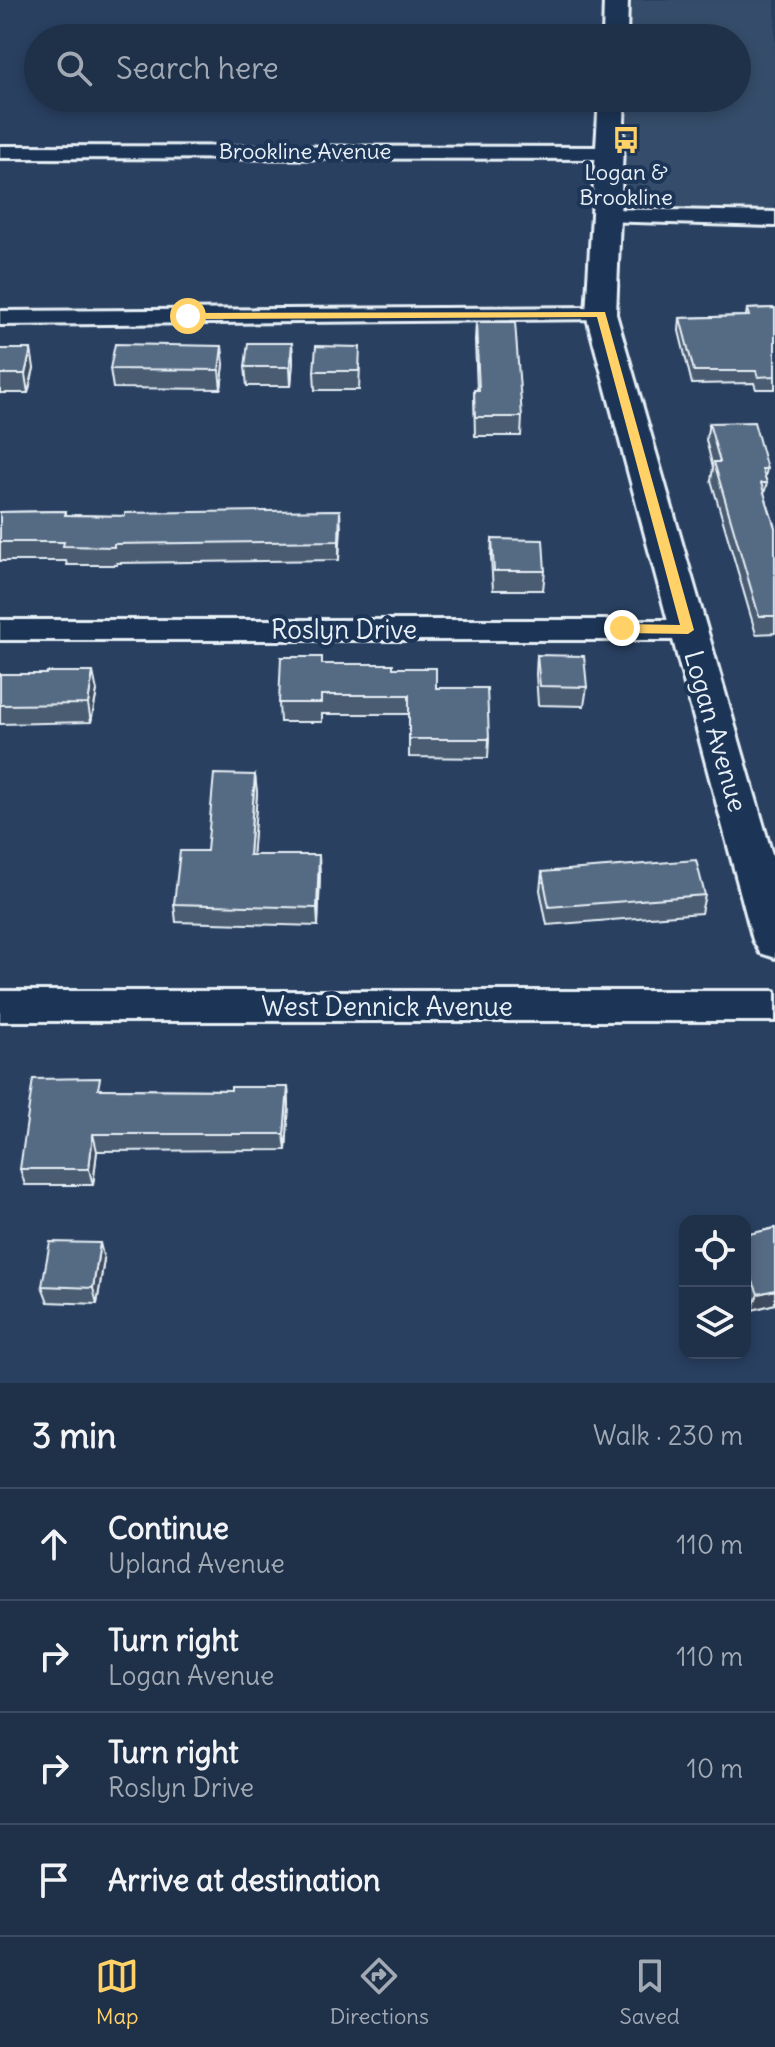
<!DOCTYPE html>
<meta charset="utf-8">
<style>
:root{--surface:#1f3049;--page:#2c3c53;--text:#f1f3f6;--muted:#a1a9b4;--line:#3c4b61;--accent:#ffd166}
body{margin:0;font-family:Delius,sans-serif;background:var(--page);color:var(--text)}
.controls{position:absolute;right:24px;bottom:24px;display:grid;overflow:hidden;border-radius:16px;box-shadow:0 4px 12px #0003}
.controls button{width:72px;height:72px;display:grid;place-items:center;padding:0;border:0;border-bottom:2px solid var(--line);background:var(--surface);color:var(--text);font:40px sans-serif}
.stop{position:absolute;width:24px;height:24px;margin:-18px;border:6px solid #ffd166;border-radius:50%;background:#fff}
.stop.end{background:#ffd166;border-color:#fff;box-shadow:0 2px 8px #0008}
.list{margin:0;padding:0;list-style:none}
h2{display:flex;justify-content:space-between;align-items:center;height:104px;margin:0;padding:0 32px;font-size:34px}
h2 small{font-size:26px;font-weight:400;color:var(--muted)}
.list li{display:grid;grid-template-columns:52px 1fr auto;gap:24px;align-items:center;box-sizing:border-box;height:112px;padding:0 32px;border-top:2px solid var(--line)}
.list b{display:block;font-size:30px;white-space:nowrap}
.list p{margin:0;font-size:26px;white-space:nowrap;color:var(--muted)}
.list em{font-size:26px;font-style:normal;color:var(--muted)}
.icon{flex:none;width:44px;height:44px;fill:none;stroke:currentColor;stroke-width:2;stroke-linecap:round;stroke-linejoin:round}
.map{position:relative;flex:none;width:775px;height:1383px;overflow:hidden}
.search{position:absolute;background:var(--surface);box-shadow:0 4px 12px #0003;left:24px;right:24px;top:24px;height:88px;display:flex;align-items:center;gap:20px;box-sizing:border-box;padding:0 28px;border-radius:44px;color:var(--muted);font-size:30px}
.sheet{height:552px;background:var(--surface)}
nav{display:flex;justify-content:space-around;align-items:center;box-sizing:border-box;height:112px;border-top:2px solid var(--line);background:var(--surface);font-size:22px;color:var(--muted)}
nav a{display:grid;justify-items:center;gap:4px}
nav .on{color:var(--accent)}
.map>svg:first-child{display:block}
</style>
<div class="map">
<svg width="775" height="1383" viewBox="0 0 775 1383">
<rect width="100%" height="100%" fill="#294061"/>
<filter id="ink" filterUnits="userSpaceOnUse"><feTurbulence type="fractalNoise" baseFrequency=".0125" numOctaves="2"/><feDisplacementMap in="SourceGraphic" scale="16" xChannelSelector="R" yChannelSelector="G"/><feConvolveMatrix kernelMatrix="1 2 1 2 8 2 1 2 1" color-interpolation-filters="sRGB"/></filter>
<g filter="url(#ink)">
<path fill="#364d6b" d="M616,0H775V219L608,216L612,98H737V38H615Z"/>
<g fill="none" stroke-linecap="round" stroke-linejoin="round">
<g stroke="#e8f1f8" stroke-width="6">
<path id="minor" d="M0,146L610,147L621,153L610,159L0,158Z
M608,209L775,212V226L600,221L597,216L600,211Z
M601,307L609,309L613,314L609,319L0,325V311Z
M0,620H688L698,623L703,630L698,637L688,640H0Z
M0,991H775V1021H0Z"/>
</g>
<g stroke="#e8f1f8" stroke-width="6">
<path id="tertiary" d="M604,0H628L627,38H603Z
M599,98H625L616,314L775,865V958L760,953L753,940L586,314Z"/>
</g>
<use href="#minor" fill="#1d3557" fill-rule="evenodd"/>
<use href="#tertiary" fill="#1d3557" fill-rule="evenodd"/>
</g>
<path fill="#495b71" stroke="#e8f1f8" stroke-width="2" d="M775,308V389H756L754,383L692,384L679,331L680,318L746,316L747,309Z
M476,322L522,417L521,436H475L474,390H477L475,341Z
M292,343L293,361L291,386H247L245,367Z
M0,349L34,368L28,393H0Z
M224,364L221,389L113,388L110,369Z
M360,365L359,390H315L314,371Z
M709,423L767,469L765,477L767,483L764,494L775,528V633L756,634L711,480L713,468L706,440Z
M340,510L339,560L117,563V565H67L66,561H0V512L66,511V515L125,516Z
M492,539L545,571L543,590H493L491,558Z
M537,655L587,687L584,706L538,705L536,674Z
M322,664L393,668L436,688L489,739L488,758L409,757V714H322V722H280L279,703Z
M0,674L97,691L91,722L0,724Z
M255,775L257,793L252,855L320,874L318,926L176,922L174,904Z
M542,872L705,895L701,913L547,925L540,890Z
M288,1087L289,1104L286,1150L97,1151L93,1185H25L20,1169L102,1089L231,1090Z
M775,1228V1304L752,1310L745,1291V1235Z
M104,1259L97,1304L48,1302L42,1286Z"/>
<path fill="#3c4a5c" stroke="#e8f1f8" stroke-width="2" d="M292,343L293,361L291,386L290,367Z
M222,346L224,364L221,389L219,370Z
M31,349L34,368L28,393L25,374Z
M340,510L341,529L339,560V541Z
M93,672L97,691L91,722L88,704Z
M255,775L257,793L251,873L249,855Z
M319,855L320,874L318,926L317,908Z
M288,1087L289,1104L286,1150L284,1134Z
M93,1134L97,1151L93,1185L89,1169Z
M100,1243L104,1259L97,1304L93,1288Z
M775,1290V1304L752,1310L758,1294Z"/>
<path fill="#556a83" stroke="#e8f1f8" stroke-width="2" d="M775,308V376L758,377L756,371H694L680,318L749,316L747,309Z
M476,322H515L522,417H475L474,390H479Z
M248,343H292L290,367H245Z
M115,344L222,346L219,370L110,369Z
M316,346L360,347L359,371H314Z
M0,349H31L25,374H0Z
M754,422L767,469H762L767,483H761L775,528V616H759L714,462H720L709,423Z
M340,510L339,541L114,544V547L63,546L64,542H0V512L66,511L65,515L125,516V513Z
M492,539L543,540L545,571H494Z
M537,655L584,656L587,687L540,686Z
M281,657H322V664H393V668H436V688H487L489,739H409V695H321V703H279Z
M47,672H93L88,704L0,705V674H46Z
M214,774L255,775L249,855H319L317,908L174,904L180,851H207Z
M696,860L705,895L549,907L542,872Z
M100,1078L98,1089L231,1090V1087H288L284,1134H93L89,1169H20L33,1079Z
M775,1228V1290L758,1294L745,1262V1235Z
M50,1242L100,1243L93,1288L42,1286Z"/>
</g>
<path fill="#ffd166" d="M605,312L694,630L688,634L622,633L616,628L622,624L680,625L597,317L188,319L183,316L188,313Z"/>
<defs>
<g id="bus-bare" transform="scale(2.16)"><path d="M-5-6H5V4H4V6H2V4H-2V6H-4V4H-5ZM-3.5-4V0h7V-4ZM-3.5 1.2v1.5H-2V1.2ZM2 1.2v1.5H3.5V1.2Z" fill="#ffd166" stroke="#1d3557" stroke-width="2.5" paint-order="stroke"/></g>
</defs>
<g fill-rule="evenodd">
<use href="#bus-bare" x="626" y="140"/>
</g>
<g text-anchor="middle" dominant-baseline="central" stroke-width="8" stroke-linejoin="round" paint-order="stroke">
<g font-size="22" fill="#e8f1f8" stroke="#1d3557">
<text x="305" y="151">Brookline Avenue</text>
</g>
<g font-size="22" fill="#e8f1f8" stroke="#1d3557">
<text x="626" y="172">Logan &amp;<tspan x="626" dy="25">Brookline</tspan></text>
</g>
<g font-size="26" fill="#e8f1f8" stroke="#1d3557">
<text x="344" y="629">Roslyn Drive</text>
<text transform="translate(716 731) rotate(74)">Logan Avenue</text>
<text x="387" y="1006">West Dennick Avenue</text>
</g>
</g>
</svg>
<div class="controls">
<button><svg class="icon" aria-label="locate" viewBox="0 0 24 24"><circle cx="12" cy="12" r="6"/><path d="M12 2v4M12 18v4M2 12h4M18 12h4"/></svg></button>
<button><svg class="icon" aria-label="layers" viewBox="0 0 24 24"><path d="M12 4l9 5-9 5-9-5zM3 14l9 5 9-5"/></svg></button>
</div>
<div class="stop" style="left:188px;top:316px"></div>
<div class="stop end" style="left:622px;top:628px"></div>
<div class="search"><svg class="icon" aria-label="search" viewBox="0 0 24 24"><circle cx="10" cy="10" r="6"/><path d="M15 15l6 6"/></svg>Search here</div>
</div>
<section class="sheet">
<h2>3 min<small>Walk · 230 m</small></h2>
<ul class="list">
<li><svg class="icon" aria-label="ahead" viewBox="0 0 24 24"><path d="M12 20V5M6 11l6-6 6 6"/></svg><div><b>Continue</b><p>Upland Avenue</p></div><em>110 m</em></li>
<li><svg class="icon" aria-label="right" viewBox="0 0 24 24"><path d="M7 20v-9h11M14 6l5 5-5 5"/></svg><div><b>Turn right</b><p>Logan Avenue</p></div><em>110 m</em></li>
<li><svg class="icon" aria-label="right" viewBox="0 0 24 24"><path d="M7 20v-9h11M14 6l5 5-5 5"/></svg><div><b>Turn right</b><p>Roslyn Drive</p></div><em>10 m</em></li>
<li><svg class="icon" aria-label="arrive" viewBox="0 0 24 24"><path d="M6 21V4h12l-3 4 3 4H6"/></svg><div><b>Arrive at destination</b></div></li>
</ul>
</section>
<nav>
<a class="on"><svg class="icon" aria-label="map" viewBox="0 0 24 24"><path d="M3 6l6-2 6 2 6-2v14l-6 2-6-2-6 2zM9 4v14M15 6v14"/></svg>Map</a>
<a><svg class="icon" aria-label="directions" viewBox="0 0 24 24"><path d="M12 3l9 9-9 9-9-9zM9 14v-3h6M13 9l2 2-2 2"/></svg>Directions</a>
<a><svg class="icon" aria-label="saved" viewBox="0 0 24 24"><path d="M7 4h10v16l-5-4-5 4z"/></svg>Saved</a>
</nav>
